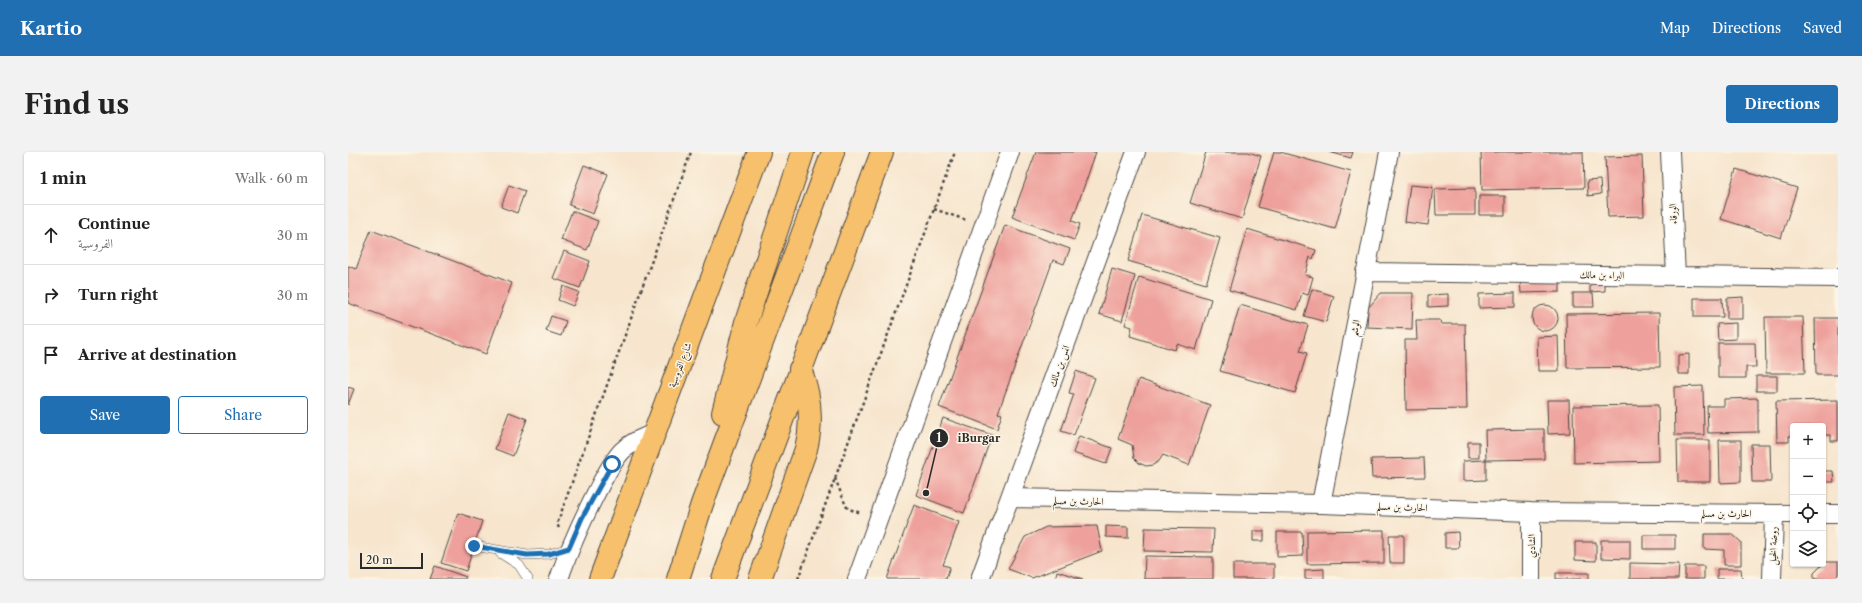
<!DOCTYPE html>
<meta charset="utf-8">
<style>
:root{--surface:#fff;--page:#f2f2f2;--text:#222;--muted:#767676;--line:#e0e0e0;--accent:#1f6fb2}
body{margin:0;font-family:"Libre Caslon Text",Amiri,serif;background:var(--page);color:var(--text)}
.controls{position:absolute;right:12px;bottom:12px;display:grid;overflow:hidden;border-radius:4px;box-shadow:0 1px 3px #0004}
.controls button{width:36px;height:36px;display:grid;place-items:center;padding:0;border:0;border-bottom:1px solid var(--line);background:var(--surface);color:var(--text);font:20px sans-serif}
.scale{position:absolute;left:12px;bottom:10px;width:63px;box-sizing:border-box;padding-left:4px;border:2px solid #2b2b2b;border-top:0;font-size:11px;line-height:14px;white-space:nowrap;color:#2b2b2b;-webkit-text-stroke:3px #fcf5e5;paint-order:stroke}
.stop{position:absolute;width:12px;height:12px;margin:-9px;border:3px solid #1f6fb2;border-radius:50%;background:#fff}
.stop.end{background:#1f6fb2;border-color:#fff;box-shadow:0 1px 4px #0008}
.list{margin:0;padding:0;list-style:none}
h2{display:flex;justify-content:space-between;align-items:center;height:52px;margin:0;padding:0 16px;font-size:17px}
h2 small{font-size:13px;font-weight:400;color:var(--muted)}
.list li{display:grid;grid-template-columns:26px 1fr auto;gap:12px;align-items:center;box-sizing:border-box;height:60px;padding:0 16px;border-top:1px solid var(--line)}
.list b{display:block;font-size:15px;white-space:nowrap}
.list p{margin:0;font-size:13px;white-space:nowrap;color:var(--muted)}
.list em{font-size:13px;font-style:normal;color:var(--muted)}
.actions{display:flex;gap:8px;padding:12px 16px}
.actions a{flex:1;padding:9px 0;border:1px solid var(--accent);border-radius:4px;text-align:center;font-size:14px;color:var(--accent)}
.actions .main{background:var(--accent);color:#fff}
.icon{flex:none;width:22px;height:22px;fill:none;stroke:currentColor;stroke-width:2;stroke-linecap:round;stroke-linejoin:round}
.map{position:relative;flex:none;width:1490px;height:427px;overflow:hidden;border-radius:4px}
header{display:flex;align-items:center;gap:24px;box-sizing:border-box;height:56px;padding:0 20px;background:var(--accent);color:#fff}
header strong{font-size:19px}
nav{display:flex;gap:22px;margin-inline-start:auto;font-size:14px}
.intro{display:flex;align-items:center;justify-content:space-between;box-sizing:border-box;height:96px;padding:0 24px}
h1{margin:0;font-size:28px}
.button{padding:10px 18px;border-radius:4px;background:var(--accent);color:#fff;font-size:14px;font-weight:700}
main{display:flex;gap:24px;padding:0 24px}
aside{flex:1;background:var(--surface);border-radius:4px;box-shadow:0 1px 3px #0004}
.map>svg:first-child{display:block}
</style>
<header>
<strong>Kartio</strong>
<nav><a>Map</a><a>Directions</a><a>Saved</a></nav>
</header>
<div class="intro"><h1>Find us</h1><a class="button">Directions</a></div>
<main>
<aside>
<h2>1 min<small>Walk · 60 m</small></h2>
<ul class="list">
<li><svg class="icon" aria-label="ahead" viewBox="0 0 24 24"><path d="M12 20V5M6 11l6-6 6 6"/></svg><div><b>Continue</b><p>الفروسية</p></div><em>30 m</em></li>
<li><svg class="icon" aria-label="right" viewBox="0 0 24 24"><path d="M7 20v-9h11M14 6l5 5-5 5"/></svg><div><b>Turn right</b></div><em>30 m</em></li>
<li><svg class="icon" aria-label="arrive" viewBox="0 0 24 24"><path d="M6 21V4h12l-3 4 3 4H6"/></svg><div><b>Arrive at destination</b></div></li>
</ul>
<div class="actions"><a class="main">Save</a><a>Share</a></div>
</aside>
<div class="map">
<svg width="1490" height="427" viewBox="0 0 1490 427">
<rect width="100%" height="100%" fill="#fcf5e5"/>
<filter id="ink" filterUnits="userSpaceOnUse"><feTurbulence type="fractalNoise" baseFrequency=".025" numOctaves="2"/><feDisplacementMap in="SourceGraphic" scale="8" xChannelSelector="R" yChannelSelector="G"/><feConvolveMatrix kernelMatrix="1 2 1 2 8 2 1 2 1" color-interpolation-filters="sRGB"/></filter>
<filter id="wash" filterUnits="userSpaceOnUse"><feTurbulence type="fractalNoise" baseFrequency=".012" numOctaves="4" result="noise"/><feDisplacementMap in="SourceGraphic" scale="16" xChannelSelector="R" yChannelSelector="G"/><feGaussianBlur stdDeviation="0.9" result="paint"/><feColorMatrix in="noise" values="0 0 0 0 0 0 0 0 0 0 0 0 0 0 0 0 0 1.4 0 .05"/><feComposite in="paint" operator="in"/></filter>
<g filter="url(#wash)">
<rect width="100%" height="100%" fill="#f7e5cd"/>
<g id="blocks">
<path fill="#eea19c" d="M688,0H748L724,69L732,72L726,88L664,65Z
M858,0H900L913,4L894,67L842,51Z
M926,0H932L1003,20L987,77L910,55Z
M981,0H1005L1003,6Z
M1133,0H1235L1236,36L1134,38Z
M1294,4L1296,64L1260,65L1257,5Z
M236,13L260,22L245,62L221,53Z
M1388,17L1449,36L1433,86L1373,67Z
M1252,28L1253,42L1240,44L1239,29Z
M161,33L177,39L169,61L153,55Z
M1062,33L1085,35L1080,73L1057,70Z
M1127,36V63H1088L1087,37Z
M1131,44H1157V63H1131Z
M224,59L250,69L239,98L213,88Z
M794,63L872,86L858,132L780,109Z
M657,73L722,97L716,112L705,108L650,261L654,262L649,277L591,255Z
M899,77L968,98L965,107L962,105L957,123L965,125L960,143L954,141L949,158L881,138Z
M23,78L164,131L138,202L0,151V114L8,117Z
M216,99L242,109L232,136L205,126Z
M764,117L787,124L774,169L751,162Z
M791,125L863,147L848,198L829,192L827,198L782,184L784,175L777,173Z
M1212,127V140L1173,141L1172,128Z
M1242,130H1257V139L1242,140Z
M215,134L231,140L225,154L210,148Z
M964,137L986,144L978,170L956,164Z
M1033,141H1065L1064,177L1019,175L1020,156Z
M1167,141V155L1131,156V142Z
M1225,141H1245L1246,155H1225Z
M1100,142V154L1080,155V143Z
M1395,145V167H1379V146Z
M1346,146H1374L1375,165H1346Z
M892,153L960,173L952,199L959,201L947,241L872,219Z
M1184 166a13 13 0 1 1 26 0a13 13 0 1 1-26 0Z
M1311,161L1312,215L1219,216L1218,162Z
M203,164L218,169L213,184L198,179Z
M1417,165H1455L1457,221H1418Z
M1467,166H1490V223H1468Z
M1068,168H1092L1093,172H1117L1119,257L1058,258L1057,188H1069Z
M1388,171V187L1370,188L1369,172Z
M1210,184L1211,219H1190L1189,185Z
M1370,191H1407L1408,215H1398V226H1370Z
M1341,202V222H1330V203Z
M728,219L747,226L726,283L713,279L726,242L721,241Z
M1408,224H1429V239H1408Z
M791,227L862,253L841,313L815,303L811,309L805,313L798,314L791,311L786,306L784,293L770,287Z
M1355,234L1356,283H1327L1326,235Z
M0,235L6,237L0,253Z
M1410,246V280L1360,281L1359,254H1376V247Z
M1199,248H1221L1222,281L1200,282Z
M1490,248V289H1483V283H1475V274H1445V284H1441V290H1429L1428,249Z
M1310,253L1311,309L1226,311L1225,254Z
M161,260L179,267L165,304L147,297Z
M595,266L644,283L616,361L568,343Z
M1196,277V307L1138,308L1137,278Z
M731,284L764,296L758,312L725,301Z
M1329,288H1362V330H1330Z
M1371,288H1393V330L1372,331Z
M1120,290H1131V306H1120Z
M1403,292H1422L1423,330H1404Z
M1076,306L1077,325L1024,326L1023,307Z
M1138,308V328L1115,329V309Z
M1475,319H1485L1486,330H1475Z
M566,353L611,370L595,413L602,415L598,427H539Z
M110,361L134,369L118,419L93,411Z
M749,374L754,399L684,426L660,417L677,385L698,375Z
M758,374L780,375V386L758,385Z
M797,376L866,377L865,400L796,399Z
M1036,378V411L959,412V379Z
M905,379H916V389H905Z
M929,380H954L955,404L929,405Z
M1110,380L1111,396H1097V381Z
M1356,382H1384L1393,390V413H1376V398L1356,397Z
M1041,383H1056V411H1042Z
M1295,383H1327V397H1295Z
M1253,388H1282V407L1253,406Z
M1227,390H1248V409L1227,408Z
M797,404L865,405V427H796Z
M1477,410H1490V427H1466V421Z
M1282,411L1331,412L1330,427H1282Z
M885,412H926V427H885Z
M87,414L118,425L117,427H82Z
M1337,414H1356V427H1337Z
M976,417V427H957V418Z
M1369,417H1393L1394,427H1369Z
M709,419L735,427H707Z
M1208,421H1241V427H1208Z"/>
</g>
</g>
<g filter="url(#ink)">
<use href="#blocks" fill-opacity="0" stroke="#4a4743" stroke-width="1"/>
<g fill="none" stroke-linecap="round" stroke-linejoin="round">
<g stroke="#4a4743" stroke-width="10">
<path id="service" d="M126,394L179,403L201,402L221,396
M152,401L171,413L180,427"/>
</g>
<g stroke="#4a4743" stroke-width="20">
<path id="minor" d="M1322,0L1328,124
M1017,120L1490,126
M663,346L973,352L1183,360L1445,362
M973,352L1041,0
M1475,362H1490
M211,427C221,397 233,371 247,343C255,328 262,312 274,299C283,290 295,286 306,281
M509,427L662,0
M632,427L788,0
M1183,427V360
M1424,427L1426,362"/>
</g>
<g stroke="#4a4743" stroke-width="24">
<path id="trunk" d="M375,261L398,170L455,0
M252,427L411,0
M330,427L354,352L485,0
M375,427L534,0
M412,427L458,297C465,269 463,244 452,217"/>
</g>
<path stroke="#4a4743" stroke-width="2.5" stroke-dasharray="3 3" stroke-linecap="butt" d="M586,57L618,68
M487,326L498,354L501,357L513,361
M211,376L209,372L343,0
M450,427L607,0"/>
<use href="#service" stroke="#fff" stroke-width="9"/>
<use href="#minor" stroke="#fff" stroke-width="18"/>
<use href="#trunk" stroke="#f7c06c" stroke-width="22"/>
</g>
</g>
<g fill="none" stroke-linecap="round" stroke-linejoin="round" filter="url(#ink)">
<path stroke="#1f6fb2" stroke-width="5" d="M126,394L179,403L201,402L221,396L234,366L264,312"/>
</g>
<g text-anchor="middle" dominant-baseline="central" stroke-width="3" stroke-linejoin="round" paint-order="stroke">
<g font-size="10" fill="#2b2b2b" stroke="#fcf5e5">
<text transform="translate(1325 62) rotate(-93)">الورقاء</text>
<text transform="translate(1254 123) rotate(1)">البراء بن مالك</text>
<text transform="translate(1007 176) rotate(-79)">الوشم</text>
<text transform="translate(332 213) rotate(-69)">شارع الفروسية</text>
<text transform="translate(711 214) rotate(-70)">انس بن مالك</text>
<text transform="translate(730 349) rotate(1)">الحارث بن مسلم</text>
<text transform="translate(1054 355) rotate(2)">الحارث بن مسلم</text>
<text x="1378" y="361">الحارث بن مسلم</text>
<text transform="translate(1183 394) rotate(-90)">الشادي</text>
<text transform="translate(1425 394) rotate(-89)">روضة الخيل</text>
</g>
</g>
<path fill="none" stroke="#2b2b2b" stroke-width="1.5" d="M578 341L591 286"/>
<g fill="#2b2b2b" stroke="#fcf5e5" stroke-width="1.5">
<circle cx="578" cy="341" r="4"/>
<circle cx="591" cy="286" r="10"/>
</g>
<g font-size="12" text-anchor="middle" font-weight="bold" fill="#fff">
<text x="591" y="290">1</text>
</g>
<g font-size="11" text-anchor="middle" font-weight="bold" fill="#2b2b2b" stroke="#fcf5e5" stroke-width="3" stroke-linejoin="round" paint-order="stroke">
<text x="631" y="290">iBurgar</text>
</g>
</svg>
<div class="controls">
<button>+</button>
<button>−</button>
<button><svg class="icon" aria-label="locate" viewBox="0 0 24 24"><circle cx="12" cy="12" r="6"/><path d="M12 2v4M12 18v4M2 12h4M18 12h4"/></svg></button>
<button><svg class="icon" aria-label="layers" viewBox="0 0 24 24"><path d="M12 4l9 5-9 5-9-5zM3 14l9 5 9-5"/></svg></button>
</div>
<div class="scale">20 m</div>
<div class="stop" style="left:264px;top:312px"></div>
<div class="stop end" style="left:126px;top:394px"></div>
</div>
</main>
